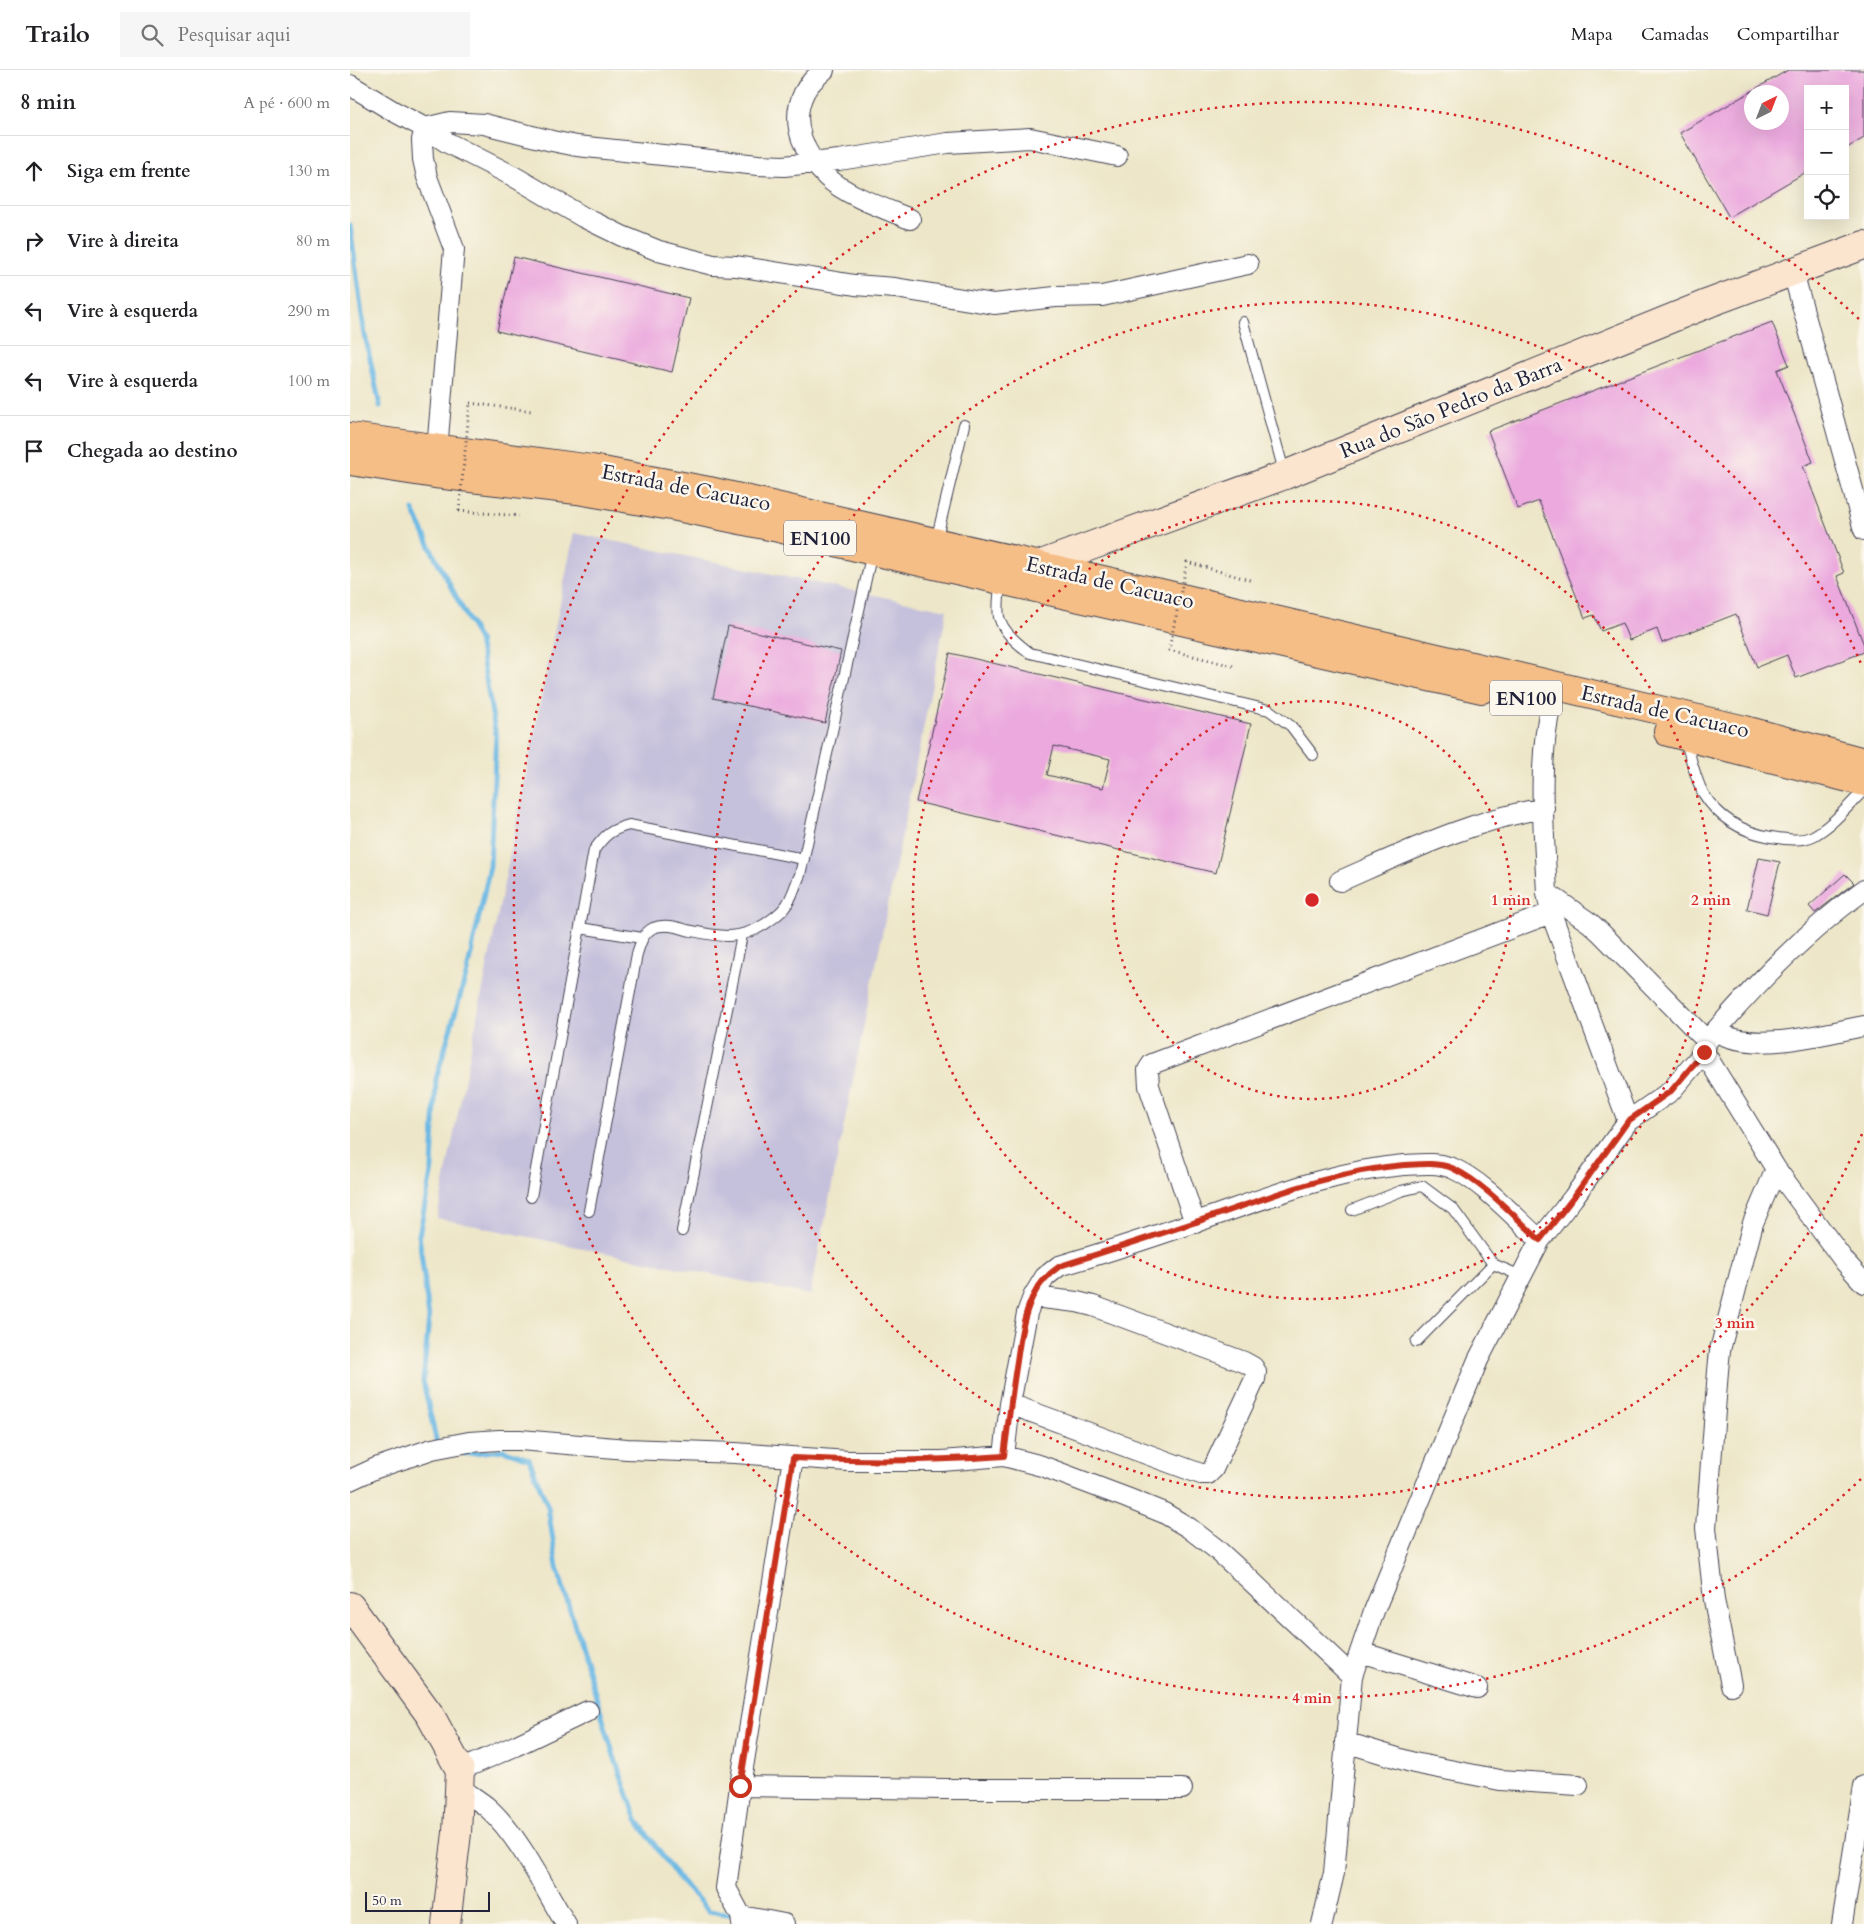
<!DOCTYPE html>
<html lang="pt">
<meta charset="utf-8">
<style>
:root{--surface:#fff;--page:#f6f6f6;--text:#202124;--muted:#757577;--line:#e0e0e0}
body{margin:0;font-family:Cardo,serif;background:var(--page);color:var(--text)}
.controls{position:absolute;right:15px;top:15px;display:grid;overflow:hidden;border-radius:0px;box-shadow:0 5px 20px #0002}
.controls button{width:45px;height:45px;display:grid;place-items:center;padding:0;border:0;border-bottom:1px solid var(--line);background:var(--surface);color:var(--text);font:25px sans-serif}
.compass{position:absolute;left:1394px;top:15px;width:45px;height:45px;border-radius:50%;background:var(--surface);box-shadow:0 5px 20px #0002;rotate:42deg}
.scale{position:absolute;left:15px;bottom:12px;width:125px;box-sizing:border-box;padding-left:5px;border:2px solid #22223b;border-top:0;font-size:14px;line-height:18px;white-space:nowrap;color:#22223b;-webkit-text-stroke:4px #fbf7ec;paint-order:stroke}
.stop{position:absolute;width:15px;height:15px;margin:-11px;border:4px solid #c8321e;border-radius:50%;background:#fff}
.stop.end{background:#c8321e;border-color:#fff;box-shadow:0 1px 5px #0008}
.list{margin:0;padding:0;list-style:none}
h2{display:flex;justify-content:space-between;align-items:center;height:65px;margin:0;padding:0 20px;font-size:21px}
h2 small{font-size:16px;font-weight:400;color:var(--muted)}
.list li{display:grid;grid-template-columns:32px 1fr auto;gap:15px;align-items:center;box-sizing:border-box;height:70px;padding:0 20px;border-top:1px solid var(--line)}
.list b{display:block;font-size:19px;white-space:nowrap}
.list em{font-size:16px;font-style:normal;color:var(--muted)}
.icon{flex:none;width:28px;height:28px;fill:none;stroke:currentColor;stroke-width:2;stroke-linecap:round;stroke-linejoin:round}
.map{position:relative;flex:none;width:1514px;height:1854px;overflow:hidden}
header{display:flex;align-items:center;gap:30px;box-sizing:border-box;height:70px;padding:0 25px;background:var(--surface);border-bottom:1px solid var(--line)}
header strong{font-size:24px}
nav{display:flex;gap:28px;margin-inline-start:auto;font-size:18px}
.search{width:350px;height:45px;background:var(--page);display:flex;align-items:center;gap:12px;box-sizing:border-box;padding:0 18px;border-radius:0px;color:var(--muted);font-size:19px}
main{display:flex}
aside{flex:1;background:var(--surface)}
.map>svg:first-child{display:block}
</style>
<header>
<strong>Trailo</strong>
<div class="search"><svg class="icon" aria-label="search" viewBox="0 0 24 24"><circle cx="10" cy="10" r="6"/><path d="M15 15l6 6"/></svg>Pesquisar aqui</div>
<nav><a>Mapa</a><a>Camadas</a><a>Compartilhar</a></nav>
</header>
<main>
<aside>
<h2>8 min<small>A pé · 600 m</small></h2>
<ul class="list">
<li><svg class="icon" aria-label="ahead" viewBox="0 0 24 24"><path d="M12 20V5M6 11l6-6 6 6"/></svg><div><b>Siga em frente</b></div><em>130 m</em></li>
<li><svg class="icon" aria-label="right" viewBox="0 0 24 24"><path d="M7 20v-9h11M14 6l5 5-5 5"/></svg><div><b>Vire à direita</b></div><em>80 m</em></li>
<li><svg class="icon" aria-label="left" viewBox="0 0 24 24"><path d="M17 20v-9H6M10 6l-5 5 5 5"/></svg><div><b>Vire à esquerda</b></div><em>290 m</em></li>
<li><svg class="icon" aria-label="left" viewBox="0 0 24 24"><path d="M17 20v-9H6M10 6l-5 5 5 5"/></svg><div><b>Vire à esquerda</b></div><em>100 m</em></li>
<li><svg class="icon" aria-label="arrive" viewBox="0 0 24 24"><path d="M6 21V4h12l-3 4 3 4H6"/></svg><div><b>Chegada ao destino</b></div></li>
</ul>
</aside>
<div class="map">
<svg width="1514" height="1854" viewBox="0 0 1514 1854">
<rect width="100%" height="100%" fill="#fbf7ec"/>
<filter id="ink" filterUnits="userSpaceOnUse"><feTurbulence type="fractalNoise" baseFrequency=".02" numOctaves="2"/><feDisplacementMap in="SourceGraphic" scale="10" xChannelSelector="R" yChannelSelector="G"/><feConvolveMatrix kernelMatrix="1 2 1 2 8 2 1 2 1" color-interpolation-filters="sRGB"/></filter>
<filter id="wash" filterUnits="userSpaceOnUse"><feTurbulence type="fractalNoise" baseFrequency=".0096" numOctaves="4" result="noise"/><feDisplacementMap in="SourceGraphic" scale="20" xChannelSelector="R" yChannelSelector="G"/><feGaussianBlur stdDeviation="1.12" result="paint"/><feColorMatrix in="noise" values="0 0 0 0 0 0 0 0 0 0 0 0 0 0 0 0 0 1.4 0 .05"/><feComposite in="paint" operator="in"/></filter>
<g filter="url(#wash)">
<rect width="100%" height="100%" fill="#ede6c8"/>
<path fill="#c5c0db" d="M224,463L597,540L460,1225L87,1148Z"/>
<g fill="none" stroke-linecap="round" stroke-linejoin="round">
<path stroke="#6ab8e4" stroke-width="5" d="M0,155L14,260L30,336
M63,440L83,483L129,570L146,666L140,796L117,902L86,1009L82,1098L69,1165L79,1248L73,1311L87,1374
M106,1381L115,1384L153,1380L179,1389L198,1437L207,1497L264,1686L287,1750L328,1808L359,1841L384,1845"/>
</g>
<g id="blocks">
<path fill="#eba9de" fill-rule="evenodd" d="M1438,0H1514V68L1495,79V19H1458V101L1379,147L1330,63ZM1402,22H1432V52H1402Z
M164,187L339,228L322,302L147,261Z
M1422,252L1439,295L1427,300L1463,392L1453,396L1494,503L1487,506L1514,575V582L1446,608L1437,585L1407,597L1386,544L1312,573L1307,559L1279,570L1272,553L1251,561L1244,545L1235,548L1189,431L1168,439L1138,361Z
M378,556L491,581L475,653L363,628Z
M600,583L901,654L866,803L566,732ZM704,676L760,689L753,718L697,705Z
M1409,788L1430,792L1417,844L1397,839Z
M1495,804L1504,813L1465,843L1459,836Z"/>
</g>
</g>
<g filter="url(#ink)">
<use href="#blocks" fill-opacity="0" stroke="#403f50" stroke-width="1"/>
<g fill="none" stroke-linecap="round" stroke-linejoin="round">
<g stroke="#403f50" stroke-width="12">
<path id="lane" d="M893,252L935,405
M586,471L614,355
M650,511C650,522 647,536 649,547C653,562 668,574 680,583L919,640L941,656L963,685
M1335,668C1340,685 1345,708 1353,723C1369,749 1392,762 1421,767C1434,769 1451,772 1463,766C1483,755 1498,736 1514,720
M230,858L292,868
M181,1127L244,780C255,765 260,760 279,755L454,789
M1002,1140L1051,1121L1072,1116L1103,1139L1143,1194L1171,1206
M239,1141L287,884C290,874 293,863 303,858C314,853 327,857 337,860C366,866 388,872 415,854C422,849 430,844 435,837C442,829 445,815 450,805L522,482
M332,1161L392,865
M1066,1272L1143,1194"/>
</g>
<g stroke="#403f50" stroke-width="22">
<path id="street" d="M474,0C466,7 458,14 454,23C439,53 455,86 477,107C495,125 536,139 560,149
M0,15L43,41L75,58L72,70L73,89L77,107L104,179L87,380
M75,58L98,73L163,106L233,147L272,166L309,181L363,195L386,196L505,215L545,218L644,234L705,227L752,226L898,194
M75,58L100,52L134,54L202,71L227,76L408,95L434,96L489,90L598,73L680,68L767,86
M1443,202L1514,460
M1201,634C1187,695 1194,761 1197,823L1201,843L1278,1051
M990,811C1056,782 1122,750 1194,738
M1197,823L1240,853L1250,862L1357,971
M1365,961C1404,984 1471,964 1514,956
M1354,982L1426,1099L1495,1192L1514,1213
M845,1153L799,1016L798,1000L802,994L1201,843
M660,1334L851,1404H858L863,1399L905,1309L906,1302L903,1297L894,1292L743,1236L727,1232L683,1227
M654,1386L660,1334L677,1243L683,1227L695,1207L709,1196C754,1183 799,1168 843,1153C912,1130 981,1101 1054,1095C1070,1094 1087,1092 1102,1098C1134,1112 1164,1147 1190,1170
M0,1410L26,1398L82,1379L119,1372L149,1370H170L277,1379L385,1383L498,1391H592L654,1386L692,1396L777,1428L814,1443L839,1458L865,1478L898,1508L1002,1606
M1010,1582L1127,1618
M1381,1615L1364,1530L1356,1458L1368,1301L1370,1280L1403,1153L1426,1099
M995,1672L1064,1693L1150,1710L1228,1715
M110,1700L165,1676L238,1641
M390,1716L594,1719H832
M110,1718C119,1725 130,1731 138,1738C170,1767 194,1818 216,1854
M391,1846L434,1854
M392,1854L391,1846L376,1818L390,1716L443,1388
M972,1854L984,1803L1002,1606L1024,1541L1128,1290L1190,1170L1223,1128L1278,1051L1321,1021L1354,982L1357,971C1404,915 1454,863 1514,820
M1492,1854L1514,1716"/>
</g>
<g stroke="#403f50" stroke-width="30">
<path id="secondary" d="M686,496L935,405L1359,233L1514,175
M0,1536L80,1645L110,1700L107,1763L96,1854"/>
</g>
<g stroke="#403f50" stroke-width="30">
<path id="primary" d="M0,367L242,399L359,421L810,523L1395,660L1514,692
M0,391L85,404L227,420L327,437L424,457L522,481L1132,619
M1318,662L1514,712"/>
</g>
<path stroke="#403f50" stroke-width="3" stroke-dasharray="1 4" stroke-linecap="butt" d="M120,333L182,341
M109,441L169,446"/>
<use href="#lane" stroke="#fff" stroke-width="10"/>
<use href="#street" stroke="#fff" stroke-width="20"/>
<use href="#secondary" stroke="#fbe5cf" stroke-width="28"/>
<use href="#primary" stroke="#f6be87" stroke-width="28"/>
<path stroke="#403f50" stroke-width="3" stroke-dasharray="1 4" stroke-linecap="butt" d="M109,441L120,333
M883,596L819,580L837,492L903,511"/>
</g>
</g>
<g fill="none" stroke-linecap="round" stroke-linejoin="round" filter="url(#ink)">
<path stroke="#c8321e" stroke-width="6" d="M390,1716L443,1388C514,1392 584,1391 654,1386C658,1354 662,1322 667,1291C670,1270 673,1247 682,1228C688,1215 698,1204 710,1196C754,1182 798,1168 843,1153C912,1130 981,1101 1054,1095C1070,1094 1087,1092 1102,1098C1134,1113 1164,1146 1190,1170L1223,1128L1278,1051L1321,1021L1354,982"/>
</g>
<g fill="none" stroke="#d62828" stroke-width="2.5" stroke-dasharray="2.5 5">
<circle cx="962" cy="830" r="199"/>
<circle cx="962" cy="830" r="399"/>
<path d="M1512 1064A598 598 0 1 1 1512 596"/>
<path d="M1511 1409A798 798 0 1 1 1511 251"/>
</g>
<g text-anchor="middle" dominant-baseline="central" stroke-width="5" stroke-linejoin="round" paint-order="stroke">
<g fill="#fbf7ec" stroke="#636270" stroke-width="1">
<rect x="434" y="450.5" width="72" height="35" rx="4"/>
<rect x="1140" y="610.5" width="72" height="35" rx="4"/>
</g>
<g font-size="20" font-weight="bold" fill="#22223b">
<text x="470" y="468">EN100</text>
<text x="1176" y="628">EN100</text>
</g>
<g font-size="21" fill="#22223b" stroke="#fbf7ec">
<text transform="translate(1101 338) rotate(-22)">Rua do São Pedro da Barra</text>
<text transform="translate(336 418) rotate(11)">Estrada de Cacuaco</text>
<text transform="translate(760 513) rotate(13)">Estrada de Cacuaco</text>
<text transform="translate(1315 642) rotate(13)">Estrada de Cacuaco</text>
</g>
</g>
<circle cx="962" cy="830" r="8" fill="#d62828" stroke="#fbf7ec" stroke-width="2.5"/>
<g font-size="15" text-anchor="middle" font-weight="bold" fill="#d62828" stroke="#fbf7ec" stroke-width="5" stroke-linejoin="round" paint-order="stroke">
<text x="1161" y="835">1 min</text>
<text x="1361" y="835">2 min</text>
<text x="1385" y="1258">3 min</text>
<text x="962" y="1633">4 min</text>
</g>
</svg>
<div class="controls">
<button>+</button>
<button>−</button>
<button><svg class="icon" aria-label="locate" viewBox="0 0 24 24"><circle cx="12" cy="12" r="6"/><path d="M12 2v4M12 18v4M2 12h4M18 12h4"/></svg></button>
</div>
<svg class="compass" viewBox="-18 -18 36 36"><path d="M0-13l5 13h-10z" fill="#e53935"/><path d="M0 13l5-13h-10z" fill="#757577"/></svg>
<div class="scale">50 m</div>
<div class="stop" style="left:390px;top:1716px"></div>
<div class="stop end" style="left:1354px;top:982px"></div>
</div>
</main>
